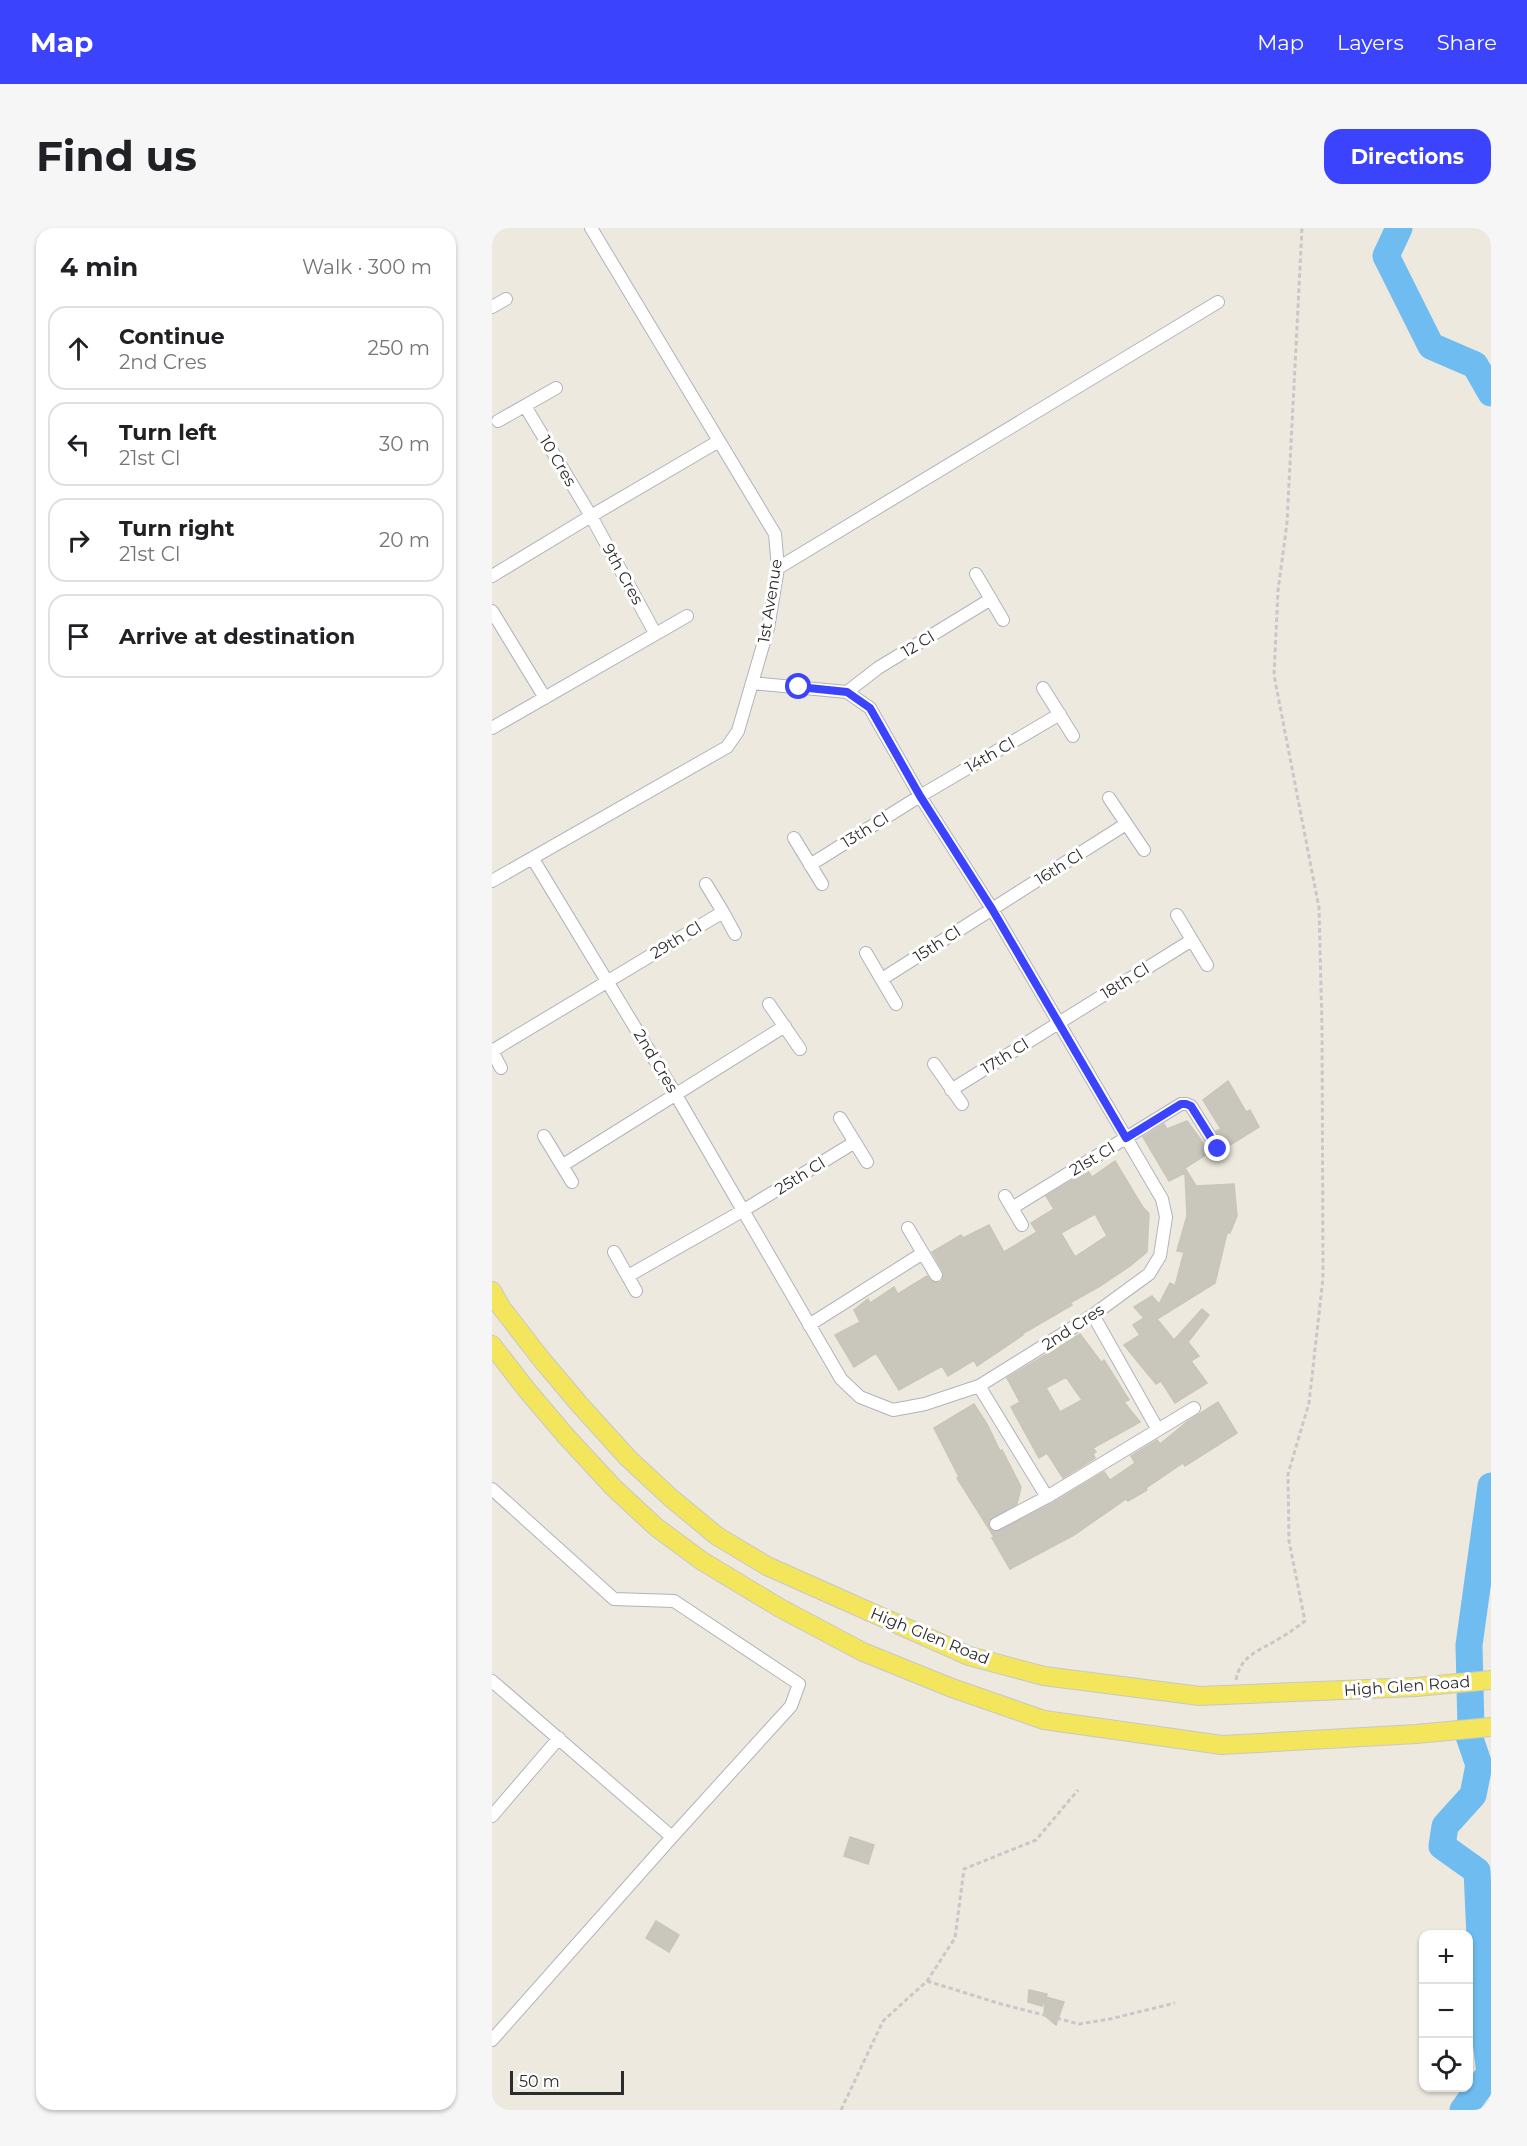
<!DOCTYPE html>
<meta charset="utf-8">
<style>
:root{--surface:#fff;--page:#f6f6f6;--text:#202124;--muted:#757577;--line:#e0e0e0;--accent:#3b43fd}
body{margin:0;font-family:Montserrat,sans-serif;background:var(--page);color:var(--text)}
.controls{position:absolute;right:18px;bottom:18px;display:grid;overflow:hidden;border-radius:12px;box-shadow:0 2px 4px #0004}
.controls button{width:54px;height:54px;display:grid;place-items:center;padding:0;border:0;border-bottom:2px solid var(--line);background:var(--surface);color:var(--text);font:30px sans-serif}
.scale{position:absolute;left:18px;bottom:15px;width:114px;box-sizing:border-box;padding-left:6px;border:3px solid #2c2c2c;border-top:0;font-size:16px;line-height:21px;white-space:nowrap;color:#2c2c2c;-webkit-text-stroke:4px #fff;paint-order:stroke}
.stop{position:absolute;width:18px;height:18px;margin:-14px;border:4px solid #3b43fd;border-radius:50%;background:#fff}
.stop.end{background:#3b43fd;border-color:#fff;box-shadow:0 2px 6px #0008}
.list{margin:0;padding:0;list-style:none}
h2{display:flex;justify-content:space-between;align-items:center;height:78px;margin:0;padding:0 24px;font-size:26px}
h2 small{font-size:20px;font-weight:400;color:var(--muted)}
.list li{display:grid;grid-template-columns:39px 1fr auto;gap:18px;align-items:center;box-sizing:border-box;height:84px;margin:0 12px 12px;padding:0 12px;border:2px solid var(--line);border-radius:18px}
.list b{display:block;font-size:22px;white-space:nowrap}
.list p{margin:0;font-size:20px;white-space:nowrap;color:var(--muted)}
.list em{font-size:20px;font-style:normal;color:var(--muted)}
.icon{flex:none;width:33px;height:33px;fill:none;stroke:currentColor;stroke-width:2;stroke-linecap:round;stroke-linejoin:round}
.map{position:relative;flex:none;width:999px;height:1882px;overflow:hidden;border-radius:18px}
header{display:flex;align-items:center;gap:36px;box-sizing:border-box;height:84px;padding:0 30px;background:var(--accent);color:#fff}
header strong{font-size:28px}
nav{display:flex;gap:33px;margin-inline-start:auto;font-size:21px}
.intro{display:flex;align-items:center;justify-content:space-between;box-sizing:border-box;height:144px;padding:0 36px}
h1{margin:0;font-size:42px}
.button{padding:15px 27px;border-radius:18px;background:var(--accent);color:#fff;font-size:21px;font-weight:700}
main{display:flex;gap:36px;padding:0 36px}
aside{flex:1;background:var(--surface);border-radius:18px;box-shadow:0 2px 4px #0004}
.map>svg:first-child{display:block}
</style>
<header>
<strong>Map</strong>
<nav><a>Map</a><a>Layers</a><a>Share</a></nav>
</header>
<div class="intro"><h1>Find us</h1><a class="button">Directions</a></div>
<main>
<aside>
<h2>4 min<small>Walk · 300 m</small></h2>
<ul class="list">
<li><svg class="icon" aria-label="ahead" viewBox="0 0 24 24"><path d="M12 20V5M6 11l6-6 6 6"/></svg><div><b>Continue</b><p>2nd Cres</p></div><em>250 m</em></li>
<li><svg class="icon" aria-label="left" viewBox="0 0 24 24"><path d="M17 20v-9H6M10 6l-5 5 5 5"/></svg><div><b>Turn left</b><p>21st Cl</p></div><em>30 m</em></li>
<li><svg class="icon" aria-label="right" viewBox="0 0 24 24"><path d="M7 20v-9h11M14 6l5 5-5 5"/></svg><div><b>Turn right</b><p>21st Cl</p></div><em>20 m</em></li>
<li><svg class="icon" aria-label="arrive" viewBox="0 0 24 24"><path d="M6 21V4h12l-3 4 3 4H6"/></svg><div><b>Arrive at destination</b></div></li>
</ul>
</aside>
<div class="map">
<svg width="999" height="1882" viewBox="0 0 999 1882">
<rect width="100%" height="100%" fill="#ede9de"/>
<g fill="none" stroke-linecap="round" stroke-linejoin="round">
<path stroke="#6fbcf1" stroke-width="27" d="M907,0L894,28L939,118L983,137L999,165
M971,1882L998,1845L992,1797L985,1643L950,1618L953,1598L981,1567L987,1537L976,1505L979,1500L977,1417L999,1258"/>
</g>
<path fill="#c9c7bc" stroke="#c9c5b7" stroke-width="1.5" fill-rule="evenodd" d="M736,853L754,884L758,882L767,899L735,919L724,903L729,901L711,872Z
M695,893L718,924L693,940L704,958L742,956L745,988L738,1005H735L723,1055L665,1091L682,1112L710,1081L717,1087L696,1114L707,1128L699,1133L715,1155L683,1175L669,1153L664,1156L632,1117L648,1107L641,1097L652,1090L642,1079L660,1068L667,1076L678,1055L683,1058L692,1024L685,1023L695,988L693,945L677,953L651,909L672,896L675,901Z
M623,933L650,978L657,986L655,1024L638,1038L608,1058L578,1075L580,1077L530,1106L531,1107L485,1138L482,1132L456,1148L450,1138L407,1162L384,1125L362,1139L343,1107L368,1094L362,1082L376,1071L378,1075L402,1059L406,1066L435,1048L441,1054H449L451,1050V1043L440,1024L469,1007L471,1010L497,997L512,1024L545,1004L539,995L562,981L554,968L596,943L600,949ZM603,986L615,1008L583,1029L569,1005Z
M588,1106L609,1134L612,1132L637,1172L632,1174L648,1194L601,1220L604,1224L601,1226L603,1230L571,1250L555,1225L547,1230L531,1201L519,1179L528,1174L515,1150ZM574,1149L590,1172L568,1184L554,1160Z
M726,1174L745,1205L693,1238L691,1235L654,1260L655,1262L636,1273L634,1271L582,1307L518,1341L500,1310L502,1309L465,1250L467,1249L442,1200L482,1176L495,1196L508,1223L510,1222L529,1259L525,1276L497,1292V1300L504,1304L559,1276L612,1244L618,1252L643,1235L639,1228L665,1212L668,1216L696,1193Z
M358,1609L382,1617L376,1636L352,1628Z
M164,1693L187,1707L177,1724L154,1710Z
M537,1762L555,1766L554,1769L572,1774L564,1797L552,1787L553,1772L550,1778L536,1774Z"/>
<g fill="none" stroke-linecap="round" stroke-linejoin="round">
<g stroke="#b2b2bf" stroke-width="14">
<path id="minor" d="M0,79L14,71
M33,178L99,288L163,405
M6,193L64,160
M286,340L726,74
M484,346L511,392
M0,348L99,288L227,213
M0,383L53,470
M551,460L581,508
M355,464L386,440L499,371
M0,500L195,388
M617,570L652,622
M302,610L330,656
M41,631L184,867L349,1151L368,1169L401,1182L433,1176L487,1158L601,1087L657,1046L668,1028L674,989L670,971L500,681L428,568L378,480L355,464L260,455
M318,637L428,568L568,486
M0,653L235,519L246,503L276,400L286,340L283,306L99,0
M214,656L231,684
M685,687L715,737
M374,725L404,776
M390,751L634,596
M277,776L308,821
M0,823L231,684L243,706
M0,823L9,840
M442,836L470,876
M459,862L700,712
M348,890L375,934
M52,908L80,954
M71,937L293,798
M513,968L530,997
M520,980L689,876H694L699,878L726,921
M416,1000L444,1047
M122,1024L144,1063
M136,1048L252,982L363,914
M601,1087L666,1202
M317,1097L431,1025
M487,1158L555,1269
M0,1261L122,1371L182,1373L307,1456L299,1478L180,1609L0,1812
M504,1296L555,1269L702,1180
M0,1453L180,1609
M0,1588L67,1510"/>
</g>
<g stroke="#c8c8c8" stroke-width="20">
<path id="primary" d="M0,1063L9,1079L50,1132L88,1177L136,1230L179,1270L225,1308L275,1338L477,1428L552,1448L708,1468L924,1459L999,1452
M0,1117L34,1161L73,1207L121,1259L164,1299L210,1333L288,1380L371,1424L460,1460L552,1492L730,1517L924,1506L999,1499"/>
</g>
<path stroke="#c8c8c8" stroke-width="3" stroke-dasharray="4.5 3" stroke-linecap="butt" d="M744,1452C749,1426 768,1423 788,1410C797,1405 805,1399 813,1393L797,1313L796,1246L817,1175L831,1050L830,799L827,680L782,447L786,363L795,295L810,0
M435,1753L509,1776L587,1796L618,1791L683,1775
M349,1882L391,1793L435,1753L463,1710L472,1641L544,1612L586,1562"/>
<use href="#minor" stroke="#fff" stroke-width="12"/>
<use href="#primary" stroke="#f3e65d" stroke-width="18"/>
</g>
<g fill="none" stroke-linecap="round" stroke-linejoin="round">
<path stroke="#3b43fd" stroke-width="8" d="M307,459L355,464L378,480L428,568L500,681L634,910L689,876H694L699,878L726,921"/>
</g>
<g text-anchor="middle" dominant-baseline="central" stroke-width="6" stroke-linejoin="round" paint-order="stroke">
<g font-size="16" fill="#2c2c2c" stroke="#fff">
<text transform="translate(66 233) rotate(59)">10 Cres</text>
<text transform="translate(131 346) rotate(61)">9th Cres</text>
<text transform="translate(278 373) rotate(-81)">1st Avenue</text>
<text transform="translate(426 416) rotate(-31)">12 Cl</text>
<text transform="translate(498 527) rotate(-30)">14th Cl</text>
<text transform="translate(373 602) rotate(-32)">13th Cl</text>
<text transform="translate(567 639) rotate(-32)">16th Cl</text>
<text transform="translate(184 712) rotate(-31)">29th Cl</text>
<text transform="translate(445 716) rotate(-33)">15th Cl</text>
<text transform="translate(633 753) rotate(-32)">18th Cl</text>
<text transform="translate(513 828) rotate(-32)">17th Cl</text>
<text transform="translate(164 833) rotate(59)">2nd Cres</text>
<text transform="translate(600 931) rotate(-31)">21st Cl</text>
<text transform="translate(308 948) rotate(-32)">25th Cl</text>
<text transform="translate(581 1099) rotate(-33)">2nd Cres</text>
<text transform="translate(438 1408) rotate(22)">High Glen Road</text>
<text transform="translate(915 1458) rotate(-4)">High Glen Road</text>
</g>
</g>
</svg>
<div class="controls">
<button>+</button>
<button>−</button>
<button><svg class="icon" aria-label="locate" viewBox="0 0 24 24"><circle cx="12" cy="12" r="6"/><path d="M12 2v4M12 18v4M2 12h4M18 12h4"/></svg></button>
</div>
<div class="scale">50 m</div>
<div class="stop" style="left:307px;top:459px"></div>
<div class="stop end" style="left:726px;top:921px"></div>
</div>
</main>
